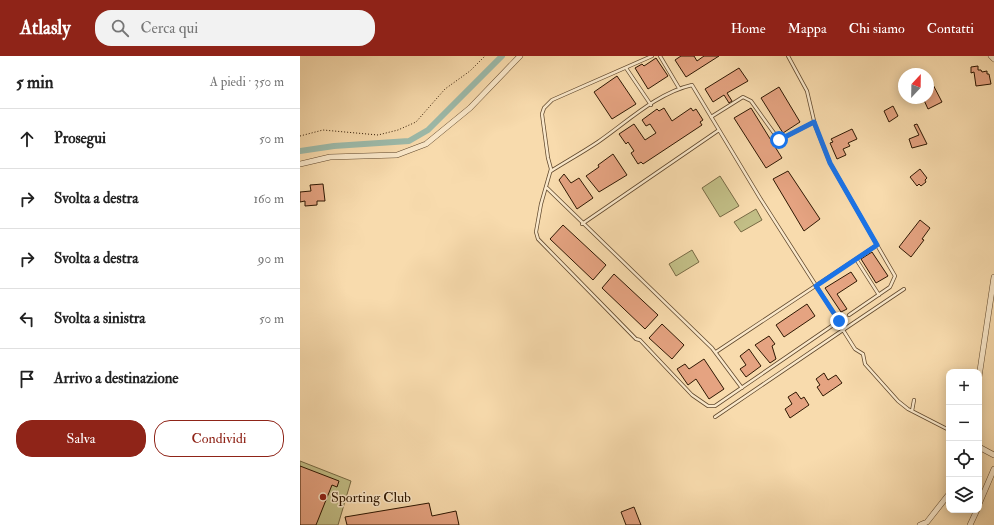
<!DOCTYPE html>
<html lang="it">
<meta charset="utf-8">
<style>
:root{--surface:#fff;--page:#f2f2f2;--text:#222;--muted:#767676;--line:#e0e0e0;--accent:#8f2418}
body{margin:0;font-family:"IM FELL Double Pica",serif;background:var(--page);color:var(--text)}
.controls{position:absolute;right:12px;bottom:12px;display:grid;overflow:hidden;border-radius:8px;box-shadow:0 2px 10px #0003}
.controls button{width:36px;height:36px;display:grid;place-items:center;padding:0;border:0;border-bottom:1px solid var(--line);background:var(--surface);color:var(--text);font:20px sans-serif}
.compass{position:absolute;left:598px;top:12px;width:36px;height:36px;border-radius:50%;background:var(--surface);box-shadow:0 2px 10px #0003;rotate:22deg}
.stop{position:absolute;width:12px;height:12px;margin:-9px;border:3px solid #1a73e8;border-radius:50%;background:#fff}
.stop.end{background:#1a73e8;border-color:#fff;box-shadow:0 1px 4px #0008}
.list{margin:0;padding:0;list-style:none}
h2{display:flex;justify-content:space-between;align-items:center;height:52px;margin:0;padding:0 16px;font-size:17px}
h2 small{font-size:13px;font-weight:400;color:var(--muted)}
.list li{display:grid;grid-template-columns:26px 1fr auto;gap:12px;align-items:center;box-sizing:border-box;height:60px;padding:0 16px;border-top:1px solid var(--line)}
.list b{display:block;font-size:15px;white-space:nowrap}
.list em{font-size:13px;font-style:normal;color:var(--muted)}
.actions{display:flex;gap:8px;padding:12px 16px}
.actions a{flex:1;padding:9px 0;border:1px solid var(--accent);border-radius:16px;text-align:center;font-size:14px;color:var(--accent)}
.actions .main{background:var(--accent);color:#fff}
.icon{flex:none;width:22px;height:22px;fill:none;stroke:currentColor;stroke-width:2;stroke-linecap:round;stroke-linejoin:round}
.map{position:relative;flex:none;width:694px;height:469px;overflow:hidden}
header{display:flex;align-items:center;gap:24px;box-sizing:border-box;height:56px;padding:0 20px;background:var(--accent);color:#fff}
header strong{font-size:19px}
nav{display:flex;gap:22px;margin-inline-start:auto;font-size:14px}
.search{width:280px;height:36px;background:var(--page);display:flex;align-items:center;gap:10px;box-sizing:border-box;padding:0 14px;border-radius:16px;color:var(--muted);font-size:15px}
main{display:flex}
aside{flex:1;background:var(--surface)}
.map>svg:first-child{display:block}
</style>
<header>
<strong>Atlasly</strong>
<div class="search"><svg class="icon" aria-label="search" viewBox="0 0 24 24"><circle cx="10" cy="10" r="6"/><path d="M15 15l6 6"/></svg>Cerca qui</div>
<nav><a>Home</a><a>Mappa</a><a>Chi siamo</a><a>Contatti</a></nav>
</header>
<main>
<aside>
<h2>5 min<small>A piedi · 350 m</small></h2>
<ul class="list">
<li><svg class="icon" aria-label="ahead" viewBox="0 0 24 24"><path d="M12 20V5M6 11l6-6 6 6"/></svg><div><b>Prosegui</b></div><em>50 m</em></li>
<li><svg class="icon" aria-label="right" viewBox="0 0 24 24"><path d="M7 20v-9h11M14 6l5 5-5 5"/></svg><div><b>Svolta a destra</b></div><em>160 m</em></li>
<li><svg class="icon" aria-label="right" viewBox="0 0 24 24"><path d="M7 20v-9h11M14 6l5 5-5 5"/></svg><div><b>Svolta a destra</b></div><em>90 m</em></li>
<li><svg class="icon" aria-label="left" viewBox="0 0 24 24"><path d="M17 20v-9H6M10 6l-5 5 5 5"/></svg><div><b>Svolta a sinistra</b></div><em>50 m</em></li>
<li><svg class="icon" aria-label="arrive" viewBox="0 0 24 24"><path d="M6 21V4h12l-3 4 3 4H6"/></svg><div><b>Arrivo a destinazione</b></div></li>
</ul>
<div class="actions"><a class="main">Salva</a><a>Condividi</a></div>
</aside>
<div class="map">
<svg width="694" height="469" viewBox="0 0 694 469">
<rect width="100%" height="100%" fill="#f8dbad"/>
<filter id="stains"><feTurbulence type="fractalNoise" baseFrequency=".005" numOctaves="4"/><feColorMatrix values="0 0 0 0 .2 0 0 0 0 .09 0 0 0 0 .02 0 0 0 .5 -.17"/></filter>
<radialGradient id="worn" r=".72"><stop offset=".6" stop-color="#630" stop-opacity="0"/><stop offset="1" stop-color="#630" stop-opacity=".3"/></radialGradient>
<path fill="#c2be86" stroke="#786a44" d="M420,120L439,150L420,161L402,132Z
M456,153L462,164L441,176L434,166Z
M392,194L399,206L376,220L369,208Z
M0,405L51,425L38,469H0Z"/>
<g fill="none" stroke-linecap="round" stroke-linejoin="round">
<path stroke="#9dbbab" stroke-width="6" d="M0,95L34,90L109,85L128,74L202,0"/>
</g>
<path fill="#e5a381" stroke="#2e1702" d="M381,0H394L397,5L404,0H419L386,21L375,4Z
M356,2L368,20L348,33L335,12L342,8L344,10Z
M678,10V14H681L682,16L687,15V18H689L691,28L676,30L674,16L671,17V11Z
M439,12L448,25L427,37L432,45L429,47L424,39L413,46L405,33Z
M628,19L642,46L628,53L623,42H628Z
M317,20L336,48L312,63L294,36Z
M479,31L500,66L483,77L461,42Z
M593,50L598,60L589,66L584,55Z
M364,52L372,65L391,52L393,55L396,53L403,64L400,66L402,69L343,108L341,106L338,108L331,97L334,95L328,86L326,88L319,78L334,68L345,84L356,77L350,68L346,70L342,64L357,53L359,55Z
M451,52L482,102L466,112L434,62Z
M617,68L627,88L612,92L609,83L619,79L614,69Z
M552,73L557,83L548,87L550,90L543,93L546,99L537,103L530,87L533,86L531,83Z
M313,98L327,119L299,136L286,120L299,111L298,109Z
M620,113L627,122L625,124L626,126L621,130L619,128L617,130L610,121Z
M488,115L520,163L504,175L473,123Z
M264,118L271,127L279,122L293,142L277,153L259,124Z
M23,128L25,145H17V149L5,150V145L0,146V136L11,135L10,129Z
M620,164L630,172L622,183L624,184L611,201L599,191Z
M263,169L306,209L293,224L250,183Z
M572,196L588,220L576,227L561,203Z
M551,216L557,225L537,238L547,253L541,256L525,232Z
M314,218L358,259L345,273L302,232Z
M507,248L515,260L484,281L476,269Z
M362,268L384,289L372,303L349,282Z
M469,280L475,288L472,290L476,303L470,307L455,289Z
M449,293L461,310L446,321L440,313L446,309L440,300Z
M404,303L424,333L409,343L396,323L388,329L377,313L385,308L389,313Z
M524,317L528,324L536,319L542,327L523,340L517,331L520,329L516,323Z
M496,336L501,343L504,341L509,349L490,362L485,353L492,348L488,341Z
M0,410L39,425L37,431L32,429L16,469H0Z
M129,447L132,460L156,455L159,469H47L45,461Z
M334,451L341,469H326L321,456Z"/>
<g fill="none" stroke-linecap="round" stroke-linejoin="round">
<g stroke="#60482d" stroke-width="4">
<path id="lane" d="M352,0L252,44L244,52L242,58L248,102L251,113L241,148L236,176L238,183L336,283L340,284L392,339L408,350H415L539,265
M360,0L379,32
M326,12L351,49
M411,61L443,41L451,45L479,84L514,66
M251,115C267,105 283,96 298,86C327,66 357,37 392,29L460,142L540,267L543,274L604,233
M247,132L412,292L442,332
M282,168L419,74
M556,203L579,239
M549,259L590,231L595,220L577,189
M416,296L577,189L530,107L515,69L507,35L488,0
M612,355L614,344
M415,361L543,274L555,293L563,298L565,308L598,345L608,353L649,374"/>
</g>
<g stroke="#60482d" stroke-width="6">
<path id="street" d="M691,0L694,3
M0,108L30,101L97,99L126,88L170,52L220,0
M679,321L694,221
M679,391L694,399
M679,448L694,413
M620,469L627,466L649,438
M670,469L677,454"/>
</g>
<path stroke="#2e1702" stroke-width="1" stroke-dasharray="1 2" stroke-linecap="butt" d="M0,80L23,74L78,79L98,74L116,66L145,33L170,15L185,0"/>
<use href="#lane" stroke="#fae8ca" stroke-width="2.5"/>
<use href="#street" stroke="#fae8ca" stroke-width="5"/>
</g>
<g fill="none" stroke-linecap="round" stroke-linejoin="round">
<path stroke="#1a73e8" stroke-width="5" d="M479,84L514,66L530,107L577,189L516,230L539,265"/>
</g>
<circle fill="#8f2418" stroke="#fae8ca" stroke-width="1.5" cx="23" cy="441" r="4"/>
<g text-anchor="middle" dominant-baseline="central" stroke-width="3" stroke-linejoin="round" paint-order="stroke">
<g font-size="14" fill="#2e1702" stroke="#fae8ca" text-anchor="start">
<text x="31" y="441">Sporting Club</text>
</g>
</g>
<rect width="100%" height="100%" filter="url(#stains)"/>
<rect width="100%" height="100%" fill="url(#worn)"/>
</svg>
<div class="controls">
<button>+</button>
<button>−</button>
<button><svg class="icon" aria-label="locate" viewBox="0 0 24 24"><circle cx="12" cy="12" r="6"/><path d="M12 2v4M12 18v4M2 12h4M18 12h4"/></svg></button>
<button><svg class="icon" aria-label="layers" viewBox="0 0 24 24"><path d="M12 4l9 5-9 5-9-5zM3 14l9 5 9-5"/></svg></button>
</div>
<svg class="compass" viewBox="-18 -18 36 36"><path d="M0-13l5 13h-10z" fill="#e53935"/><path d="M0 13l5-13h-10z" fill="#767676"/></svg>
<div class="stop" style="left:479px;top:84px"></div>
<div class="stop end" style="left:539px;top:265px"></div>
</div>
</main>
